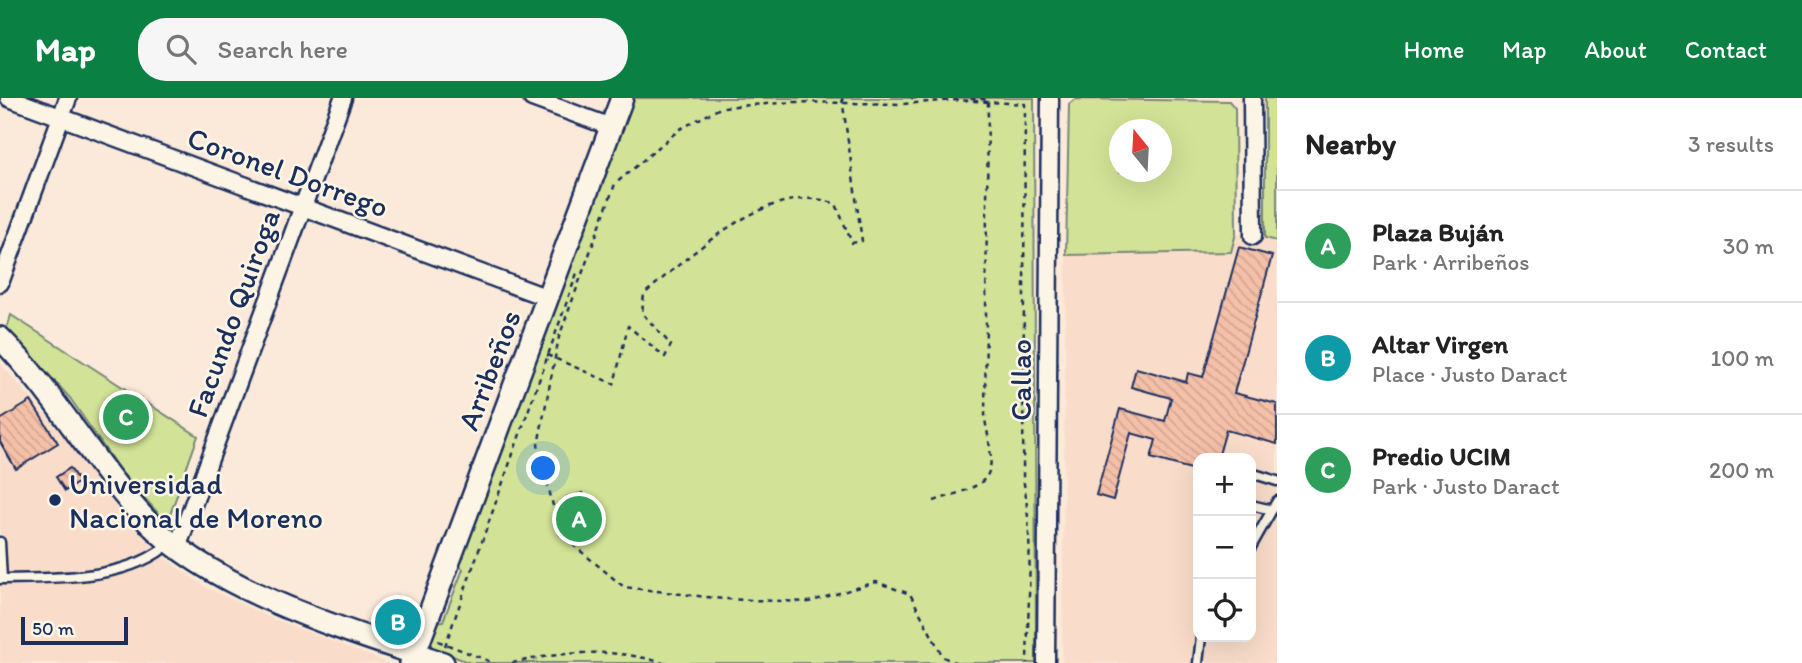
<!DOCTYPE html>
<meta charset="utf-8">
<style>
:root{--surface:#fff;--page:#f6f6f6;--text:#222;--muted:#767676;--line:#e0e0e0;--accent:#0b8043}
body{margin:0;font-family:Itim,sans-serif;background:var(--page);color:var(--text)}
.controls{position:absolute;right:21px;bottom:21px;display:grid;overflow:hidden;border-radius:14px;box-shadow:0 7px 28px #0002}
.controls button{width:63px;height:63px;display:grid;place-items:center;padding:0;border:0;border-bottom:2px solid var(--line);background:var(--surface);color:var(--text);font:35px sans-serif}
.compass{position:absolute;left:1109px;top:21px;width:63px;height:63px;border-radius:50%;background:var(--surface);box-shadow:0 7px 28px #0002;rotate:342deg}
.scale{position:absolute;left:21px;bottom:18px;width:107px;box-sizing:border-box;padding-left:7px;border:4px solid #1b2f5e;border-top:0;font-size:19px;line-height:24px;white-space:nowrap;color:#1b2f5e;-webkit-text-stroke:5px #fcf5e5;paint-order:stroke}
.you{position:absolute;left:544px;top:371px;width:24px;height:24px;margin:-18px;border:5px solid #fff;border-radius:50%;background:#1a73e8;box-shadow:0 0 0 10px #1a73e833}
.badge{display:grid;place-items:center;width:46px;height:46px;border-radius:50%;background:var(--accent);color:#fff;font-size:23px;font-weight:700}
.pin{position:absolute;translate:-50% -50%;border:4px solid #fff;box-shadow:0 2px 7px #0006}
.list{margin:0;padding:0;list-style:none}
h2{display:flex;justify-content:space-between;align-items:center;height:91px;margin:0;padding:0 28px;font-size:30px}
h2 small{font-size:23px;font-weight:400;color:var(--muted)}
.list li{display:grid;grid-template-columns:46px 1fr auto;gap:21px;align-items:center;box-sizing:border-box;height:112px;padding:0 28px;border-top:2px solid var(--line)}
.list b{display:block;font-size:26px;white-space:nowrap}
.list p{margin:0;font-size:23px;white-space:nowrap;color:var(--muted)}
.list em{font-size:23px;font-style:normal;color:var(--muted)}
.icon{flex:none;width:38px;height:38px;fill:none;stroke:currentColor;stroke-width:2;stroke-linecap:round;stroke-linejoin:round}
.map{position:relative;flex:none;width:1277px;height:565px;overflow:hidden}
header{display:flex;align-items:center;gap:42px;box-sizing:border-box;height:98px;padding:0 35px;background:var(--accent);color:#fff}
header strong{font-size:33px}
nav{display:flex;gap:38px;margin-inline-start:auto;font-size:24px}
.search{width:490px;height:63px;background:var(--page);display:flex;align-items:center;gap:18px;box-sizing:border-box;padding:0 24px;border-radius:28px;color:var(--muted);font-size:26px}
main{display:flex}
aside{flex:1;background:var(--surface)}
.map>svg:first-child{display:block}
</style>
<header>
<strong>Map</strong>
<div class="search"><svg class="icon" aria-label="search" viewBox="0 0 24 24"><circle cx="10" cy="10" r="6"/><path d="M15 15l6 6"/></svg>Search here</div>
<nav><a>Home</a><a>Map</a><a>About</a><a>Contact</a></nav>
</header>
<main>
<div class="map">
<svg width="1277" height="565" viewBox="0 0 1277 565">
<defs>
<pattern id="building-back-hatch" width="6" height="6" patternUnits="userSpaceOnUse" patternTransform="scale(1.75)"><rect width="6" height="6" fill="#f5c0a8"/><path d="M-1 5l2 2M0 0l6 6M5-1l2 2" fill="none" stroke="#d1a593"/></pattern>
</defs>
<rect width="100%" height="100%" fill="#fbead9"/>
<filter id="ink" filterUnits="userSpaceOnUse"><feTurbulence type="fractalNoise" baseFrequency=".0143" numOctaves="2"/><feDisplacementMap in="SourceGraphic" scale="14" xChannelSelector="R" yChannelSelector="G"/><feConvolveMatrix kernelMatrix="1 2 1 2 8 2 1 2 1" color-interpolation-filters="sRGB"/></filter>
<g filter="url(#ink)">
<path fill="#f9ddca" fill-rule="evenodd" d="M1236,135L1277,143V565H1062L1066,157L1231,154ZM1198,360H1251V539H1198Z
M0,265L67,342L121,416L159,456L204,488L264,517L388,565H0Z"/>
<path fill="#d2e296" stroke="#76887a" stroke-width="2" fill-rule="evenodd" d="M633,0H1034L1036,565H470L433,550L428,544L434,524L443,523L463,471L456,465Z
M1265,0H1277V143L1265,140Z
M1075,1L1229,3L1235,10L1236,135L1231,154L1066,157L1069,6ZM1120,32H1162V74H1120Z
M11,217L198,338L167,425L121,374L70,300L7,230Z"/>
<path fill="url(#building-back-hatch)" stroke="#1b2f5e" stroke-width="2" d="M1239,149L1272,158L1234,295L1277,306V346L1226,332L1218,360H1198V373L1151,360L1156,342L1131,335L1113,402L1096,397L1120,311L1165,323L1171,300L1131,289L1136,270L1186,284L1188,275L1203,279Z
M31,303L58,345L16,371L0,344V322Z
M70,370L79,384L65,393L56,379Z
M583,395L588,414L572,418L567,399Z"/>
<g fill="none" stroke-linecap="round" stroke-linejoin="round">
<g stroke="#1b2f5e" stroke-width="13">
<path id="lane" d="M1251,375L1277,383
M1251,407L1272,412
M0,444L2,481
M1251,449L1277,403
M0,481C54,480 130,483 171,444
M1198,565L1201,539"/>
</g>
<g stroke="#1b2f5e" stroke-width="21">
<path id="street" d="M9,0L548,200
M532,0L611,29
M1252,0L1253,138
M0,185L68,0
M177,450L343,0
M1046,565L1050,0"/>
</g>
<g stroke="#1b2f5e" stroke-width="26">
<path id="secondary" d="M0,240C56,296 93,366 147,423C215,494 351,534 443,565
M411,565L622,0"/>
</g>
<path stroke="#1b2f5e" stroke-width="2.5" stroke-dasharray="5 5" stroke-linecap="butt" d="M911,0L950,1
M547,257L614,286L628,228L665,259L671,247L642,215L644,196C691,158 769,80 836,106L852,145L862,143L842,0
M934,403C992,384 998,385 985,322L988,1H967
M438,543L494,565
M445,548L577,175
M512,565C560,554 615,549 663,565
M957,565L943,559L910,496L876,484L809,504L723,501L624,489L560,436L538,347L559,239L615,86L680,31L722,9L795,4L902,6L955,2L1025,6L1023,380C1034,440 1028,504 1027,565"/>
<use href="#lane" stroke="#fcf5e5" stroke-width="8"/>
<use href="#street" stroke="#fcf5e5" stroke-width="16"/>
<use href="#secondary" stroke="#fcf5e5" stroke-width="21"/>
</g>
</g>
<circle fill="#1b2f5e" stroke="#fcf5e5" stroke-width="2.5" cx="55" cy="402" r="7"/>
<g text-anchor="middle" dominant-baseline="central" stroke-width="5" stroke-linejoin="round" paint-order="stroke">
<g font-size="30" fill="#1b2f5e" stroke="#fcf5e5">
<text transform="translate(288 74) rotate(20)">Coronel Dorrego</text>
<text transform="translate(233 215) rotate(-70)">Facundo Quiroga</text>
<text transform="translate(489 272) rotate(-69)">Arribeños</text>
<text transform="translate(1020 282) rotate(-90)">Callao</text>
</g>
<g font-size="30" fill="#1b2f5e" stroke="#fcf5e5" text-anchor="start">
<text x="69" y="385">Universidad<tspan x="69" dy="34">Nacional de Moreno</tspan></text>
</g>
</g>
</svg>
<div class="controls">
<button>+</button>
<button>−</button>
<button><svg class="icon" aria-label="locate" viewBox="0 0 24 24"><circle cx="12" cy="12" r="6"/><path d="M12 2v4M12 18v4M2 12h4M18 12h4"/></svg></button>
</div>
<svg class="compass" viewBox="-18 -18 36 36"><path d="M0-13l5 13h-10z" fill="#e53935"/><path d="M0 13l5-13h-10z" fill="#767676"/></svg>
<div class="scale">50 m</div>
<div class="you"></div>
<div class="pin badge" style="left:579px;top:421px;background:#2e9e5b">A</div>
<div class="pin badge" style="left:398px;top:524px;background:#0f9aa8">B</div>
<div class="pin badge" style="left:126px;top:319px;background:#2e9e5b">C</div>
</div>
<aside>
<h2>Nearby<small>3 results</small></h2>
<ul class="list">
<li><span class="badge" style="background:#2e9e5b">A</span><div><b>Plaza Buján</b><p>Park · Arribeños</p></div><em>30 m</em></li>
<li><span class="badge" style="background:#0f9aa8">B</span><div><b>Altar Virgen</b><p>Place · Justo Daract</p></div><em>100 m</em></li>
<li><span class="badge" style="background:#2e9e5b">C</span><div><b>Predio UCIM</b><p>Park · Justo Daract</p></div><em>200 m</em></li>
</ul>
</aside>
</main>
